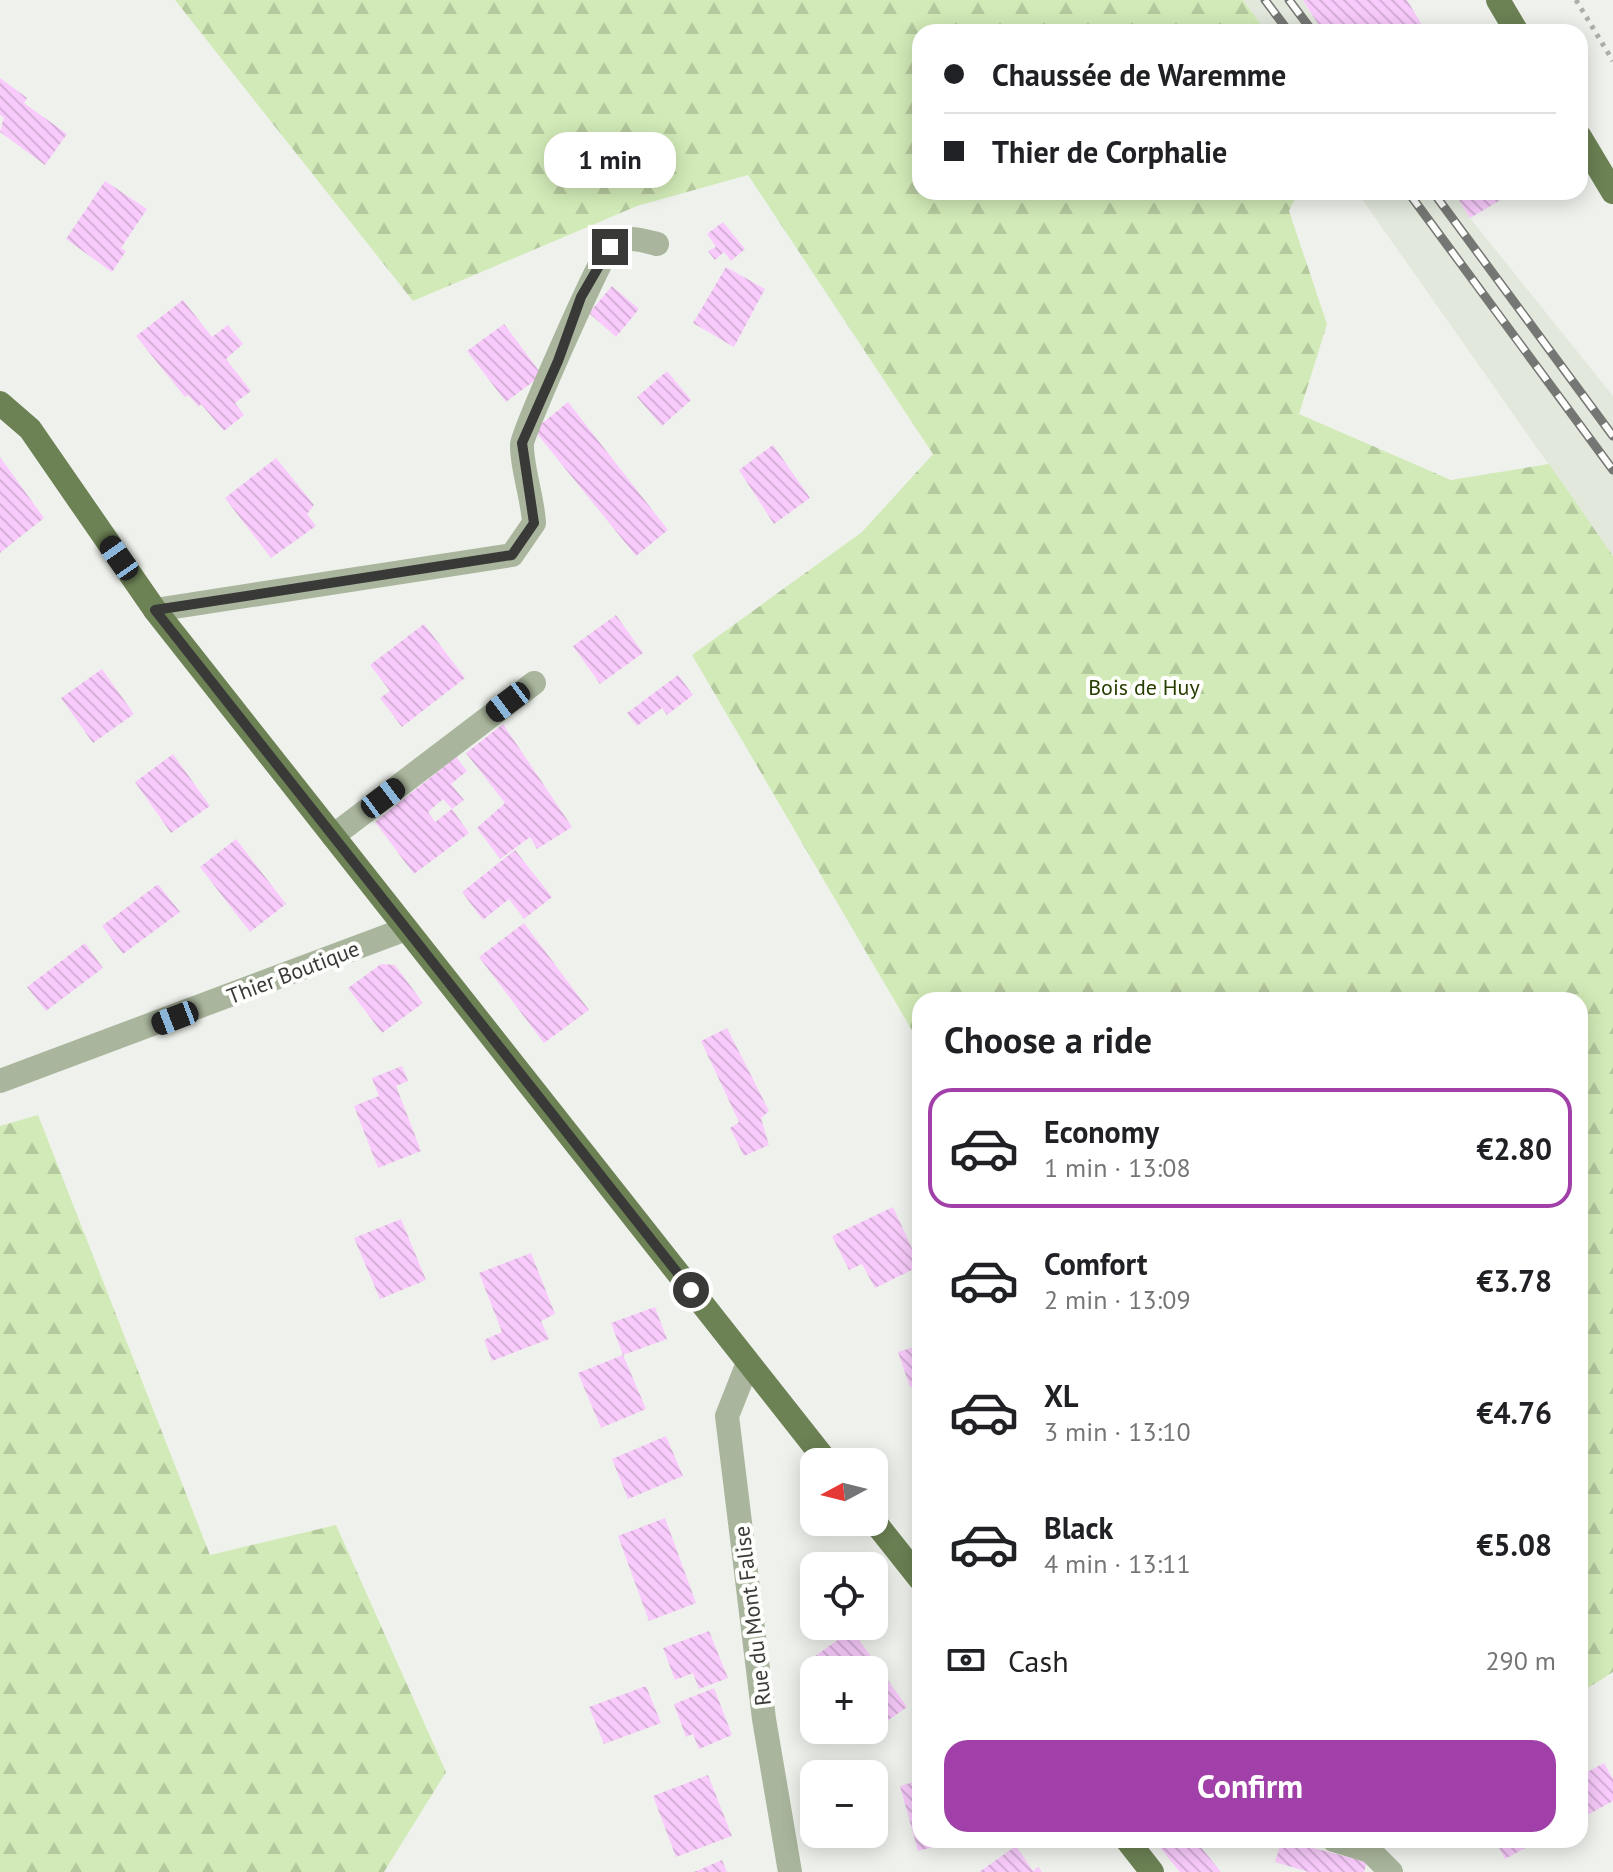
<!DOCTYPE html>
<html lang="en">
<head>
<meta charset="utf-8">
<style>
	:root { --surface:#fff; --page:#f6f6f6; --text:#202124; --muted:#757577; --line:#e0e0e0; --accent:#a040a8 }
	body { margin:0; font-family:"PT Sans",sans-serif; background:var(--page); color:var(--text); height:100vh; display:flex; flex-direction:column; font-size:30px; white-space:nowrap }
	* { box-sizing:border-box; margin:0 }
	p { font-size:26px; color:var(--muted) }
	.icon { flex:none; width:44px; height:44px; fill:none; stroke:currentColor; stroke-width:2; stroke-linecap:round; stroke-linejoin:round }
	.map { position:relative; flex:1; overflow:hidden }
	.details { position:absolute; left:912px; top:992px; width:676px; height:856px; display:flex; flex-direction:column; background:var(--surface); border-radius:24px; box-shadow:0 4px 20px #0003 }
	.details>* { flex:none }
	.banner { position:absolute; left:912px; top:24px; width:676px; height:176px; border-radius:24px; box-shadow:0 4px 20px #0003; display:grid; align-content:center; height:176px; padding:0 32px; background:var(--surface) }
	.needle { width:52px; rotate:263deg }
	.fabs { position:absolute; left:800px; top:1448px; display:grid; gap:16px }
	.fabs a { display:grid; place-items:center; width:88px; height:88px; border-radius:16px; background:var(--surface); box-shadow:0 4px 20px #0003; font-size:40px }
	.end { position:absolute; width:36px; height:36px; margin:-18px; border:10px solid #393a38; background:#fff; box-shadow:0 0 0 4px #fff }
	.from { border-radius:50% }
	.bubble { position:absolute; height:56px; border-radius:24px; background:var(--surface); box-shadow:0 4px 20px #0003; font-size:26px; font-weight:700; line-height:56px; text-align:center }
	.car { position:absolute; width:24px; height:48px; margin:-24px -12px; border-radius:10px; box-shadow:0 0 6px 2px #0007; background:linear-gradient(#222 24%,#8ab4d8 0 40%,#222 0 76%,#8ab4d8 0 86%,#222 0) }
	.banner b { display:flex; align-items:center; gap:28px; height:76px; font-size:30px }
	.banner b+b { border-top:2px solid var(--line) }
	.banner i { width:20px; height:20px; background:var(--text) }
	ul { padding:0; list-style:none }
	li { display:flex; align-items:center; gap:24px; height:120px; margin:0 16px 12px; padding:0 16px; border:4px solid transparent; border-radius:24px }
	li div { flex:1 }
	li b { display:block; font-size:30px }
	li em { font-style:normal; font-weight:700 }
	li.current { border-color:var(--accent) }
	li>.icon { width:72px; height:72px; stroke-width:1.5 }
	h2 { padding:0 32px; font-size:36px; line-height:96px }
	.pay { display:flex; align-items:center; gap:20px; height:88px; padding:0 32px; font-size:30px }
	.pay p { margin-inline-start:auto }
	.primary-button { display:flex; gap:16px; margin-top:auto; padding:16px 32px }
	.primary-button a { flex:1; height:92px; border-radius:24px; background:var(--accent); color:#fff; font-size:32px; font-weight:700; line-height:92px; text-align:center }
	.map>svg:first-child { display:block }
	.built { fill:#e2e8db }
	.forest { fill:url(#forest-firs) }
	.building { fill:url(#building-back-hatch); fill-rule:evenodd }
	.lines { fill:none; stroke-linecap:round; stroke-linejoin:round }
	.path { stroke:#acaeaa; stroke-width:5; stroke-dasharray:4 6; stroke-linecap:butt }
	.minor { stroke:#a9b59c; stroke-width:24 }
	.major { stroke:#6c8154; stroke-width:24 }
	.rail-casing { stroke:#757774; stroke-width:9 }
	.rail { stroke:#fefffc; stroke-width:6; stroke-dasharray:18; stroke-linecap:butt }
	.route { stroke:#393a38; stroke-width:10 }
	.labels { text-anchor:middle; dominant-baseline:central; stroke-width:8; stroke-linejoin:round; paint-order:stroke }
	.park-label { font-size:22px; fill:#263d00; stroke:#fefffc }
	.street-label { font-size:22px; fill:#393a38; stroke:#fefffc }
</style>
</head>
<body>
<div class="map">
<svg width="1613" height="1872" viewBox="0 0 1613 1872">
	<defs>
		<pattern id="forest-firs" width="22" height="20" patternUnits="userSpaceOnUse" patternTransform="scale(2)"><rect width="22" height="20" fill="#d2eab7"/><path d="M5 1l3.5 6h-7zM16 11l3.5 6h-7z" fill="#b5c99e"/></pattern>
		<pattern id="building-back-hatch" width="6" height="6" patternUnits="userSpaceOnUse" patternTransform="scale(2)"><rect width="6" height="6" fill="#f9cbfc"/><path d="M-1 5l2 2M0 0l6 6M5-1l2 2" fill="none" stroke="#d6afd9"/></pattern>
	</defs>
	<rect width="100%" height="100%" fill="#eff2ec"/>
	<!-- built -->
	<g class="built">
		<polygon points="1243,0 1303,0 1323,32 1266,32"/>
		<polygon points="1357,192 1454,192 1470,218 1613,396 1613,556"/>
	</g>
	<!-- forest -->
	<g class="forest">
		<polygon points="175,0 1243,0 1266,32 920,32 920,192 1298,192 1289,211 1327,324 1299,414 1451,480 1549,464 1613,556 1613,1672 1580,1693 1580,1000 920,1000 920,1044 692,655 862,532 933,454 748,175 637,206 413,301"/>
		<polygon points="38,1115 210,1555 336,1525 446,1772 384,1872 0,1872 0,1126"/>
	</g>
	<!-- building -->
	<g class="building">
		<polygon points="1303,0 1407,0 1426,32 1337,32 1335,29 1323,32"/>
		<polygon points="0,78 27,98 24,103 67,134 45,165 0,132 4,117 0,115"/>
		<polygon points="105,181 147,209 121,248 126,251 112,272 66,239"/>
		<polygon points="1454,192 1514,192 1470,218"/>
		<polygon points="723,222 745,249 731,261 724,252 715,260 708,251 716,247 707,234"/>
		<polygon points="726,267 765,289 734,347 693,323"/>
		<polygon points="612,286 639,309 616,337 589,313"/>
		<polygon points="183,300 212,337 228,325 243,344 226,359 251,391 235,403 244,415 224,431 201,404 199,407 188,395 185,397 136,336"/>
		<polygon points="504,324 542,375 506,402 467,351"/>
		<polygon points="667,371 691,400 662,426 637,397"/>
		<polygon points="568,402 668,530 636,556 534,430"/>
		<polygon points="773,445 810,498 774,524 739,470"/>
		<polygon points="0,457 44,518 0,553"/>
		<polygon points="276,458 314,505 307,514 316,526 271,558 225,498"/>
		<polygon points="616,615 643,653 600,684 573,646"/>
		<polygon points="424,624 465,678 402,727 380,698 390,691 370,665"/>
		<polygon points="102,669 134,714 93,743 61,698"/>
		<polygon points="678,675 693,695 667,715 662,708 637,726 627,713"/>
		<polygon points="503,724 572,827 537,849 530,837 500,859 477,828 505,803 466,753"/>
		<polygon points="173,754 210,806 171,833 135,782"/>
		<path d="M456 757 467 771 451 784 464 800 452 809 469 833 414 874 375 822ZM443 799 452 809 435 822 428 812Z"/>
		<polygon points="236,839 286,904 250,932 200,867"/>
		<polygon points="515,850 552,897 524,919 509,899 483,920 462,892"/>
		<polygon points="158,884 180,912 123,954 102,926"/>
		<polygon points="524,923 589,1010 544,1043 479,957"/>
		<polygon points="85,943 103,968 46,1011 27,987"/>
		<polygon points="381,964 395,965 423,1003 382,1033 348,988"/>
		<polygon points="727,1028 769,1111 761,1118 769,1145 744,1156 730,1128 739,1122 701,1041"/>
		<polygon points="402,1066 408,1081 396,1086 421,1151 378,1168 354,1106 379,1096 372,1078"/>
		<polygon points="893,1207 920,1266 875,1288 862,1264 849,1270 832,1236"/>
		<polygon points="401,1219 426,1280 380,1299 354,1238"/>
		<polygon points="531,1253 555,1314 541,1321 549,1339 492,1361 484,1340 502,1332 479,1273"/>
		<polygon points="655,1307 667,1339 623,1355 646,1409 601,1428 578,1373 623,1355 611,1323"/>
		<polygon points="920,1345 920,1384 910,1387 898,1352"/>
		<polygon points="666,1436 683,1476 628,1499 612,1459"/>
		<polygon points="665,1518 696,1603 649,1621 618,1536"/>
		<polygon points="852,1630 907,1707 866,1736 862,1730 874,1730 874,1670 819,1670 811,1659"/>
		<polygon points="709,1631 728,1678 699,1689 693,1673 675,1680 663,1648"/>
		<polygon points="646,1686 661,1723 604,1744 589,1707"/>
		<polygon points="714,1688 732,1735 699,1749 693,1734 686,1737 674,1704"/>
		<polygon points="1604,1763 1613,1779 1613,1801 1580,1819 1580,1776"/>
		<polygon points="708,1775 732,1836 676,1857 653,1796"/>
		<polygon points="920,1780 920,1840 956,1841 918,1851 900,1786"/>
		<polygon points="1154,1840 1195,1840 1221,1872 1180,1872"/>
		<polygon points="1282,1840 1367,1862 1364,1872 1309,1872 1275,1862"/>
		<polygon points="1495,1840 1540,1840 1505,1859"/>
		<polygon points="1016,1846 1033,1871 1038,1867 1042,1872 979,1872"/>
		<polygon points="722,1860 727,1872 694,1872"/>
	</g>
	<g class="lines">
		<!-- path -->
		<polyline class="path" points="1576,0 1613,61"/>
		<!-- minor -->
		<g class="minor">
			<path d="M155 610 512 555 534 523C533 499 521 465 522 444 523 432 601 255 610 247 624 234 641 240 657 244"/>
			<polyline points="333,836 534,683"/>
			<polyline points="0,1081 406,929"/>
			<polyline points="748,1363 727,1416 764,1719 790,1872"/>
			<polyline points="1334,1840 1370,1851 1391,1872"/>
		</g>
		<!-- major -->
		<g class="major">
			<polyline points="1498,0 1517,32"/>
			<polyline points="1580,137 1613,192"/>
			<polyline points="0,403 30,429 155,610 827,1462"/>
			<polyline points="874,1521 920,1579"/>
			<polyline points="1127,1840 1152,1872"/>
		</g>
		<defs>
			<g id="rail">
				<polyline points="1265,0 1289,32"/>
				<polyline points="1289,0 1313,32"/>
				<polyline points="1408,192 1613,470"/>
				<polyline points="1433,192 1613,436"/>
			</g>
		</defs>
		<!-- rail casing -->
		<use href="#rail" class="rail-casing"/>
		<!-- rail -->
		<use href="#rail" class="rail"/>
	</g>
	<g class="lines">
		<!-- route -->
		<polyline class="route" points="610,247 581,297 558,361 522,443 534,523 512,555 155,610 691,1290"/>
	</g>
	<g class="labels">
		<!-- park labels -->
		<g class="park-label">
			<text x="1144" y="687">Bois de Huy</text>
		</g>
		<!-- street labels -->
		<g class="street-label">
			<text transform="translate(293 972) rotate(-21)">Thier Boutique</text>
			<text transform="translate(752 1616) rotate(-97)">Rue du Mont Falise</text>
		</g>
	</g>
</svg>
<div class="fabs">
<a><svg class="needle" viewBox="-14 -14 28 28"><path d="M0-13l5 13h-10z" fill="#e53935"/><path d="M0 13l5-13h-10z" fill="#757577"/></svg></a>
<a><svg class="icon" aria-label="locate" viewBox="0 0 24 24"><circle cx="12" cy="12" r="6"/><path d="M12 2v4M12 18v4M2 12h4M18 12h4"/></svg></a>
<a>+</a>
<a>−</a>
</div>
<i class="end from" style="left:691px;top:1290px"></i>
<i class="end" style="left:610px;top:247px"></i>
<div class="bubble" style="left:544px;top:132px;width:132px">1 min</div>
<i class="car" style="left:119px;top:558px;rotate:325deg"></i>
<i class="car" style="left:508px;top:702px;rotate:233deg"></i>
<i class="car" style="left:383px;top:798px;rotate:53deg"></i>
<i class="car" style="left:175px;top:1018px;rotate:249deg"></i>
<div class="banner">
<b><i class="from"></i>Chaussée de Waremme</b>
<b><i></i>Thier de Corphalie</b>
</div>
<section class="details">
<h2>Choose a ride</h2>
<ul>
<li class="current"><svg class="icon" aria-label="car" viewBox="0 0 24 24"><path d="M5 17H2v-5l4-1 3-4h7l3 4 3 1v5h-3M9 17h6M6 11h13"/><circle cx="7" cy="17" r="2"/><circle cx="17" cy="17" r="2"/></svg><div><b>Economy</b><p>1 min · 13:08</p></div><em>€2.80</em></li>
<li><svg class="icon" aria-label="car" viewBox="0 0 24 24"><path d="M5 17H2v-5l4-1 3-4h7l3 4 3 1v5h-3M9 17h6M6 11h13"/><circle cx="7" cy="17" r="2"/><circle cx="17" cy="17" r="2"/></svg><div><b>Comfort</b><p>2 min · 13:09</p></div><em>€3.78</em></li>
<li><svg class="icon" aria-label="car" viewBox="0 0 24 24"><path d="M5 17H2v-5l4-1 3-4h7l3 4 3 1v5h-3M9 17h6M6 11h13"/><circle cx="7" cy="17" r="2"/><circle cx="17" cy="17" r="2"/></svg><div><b>XL</b><p>3 min · 13:10</p></div><em>€4.76</em></li>
<li><svg class="icon" aria-label="car" viewBox="0 0 24 24"><path d="M5 17H2v-5l4-1 3-4h7l3 4 3 1v5h-3M9 17h6M6 11h13"/><circle cx="7" cy="17" r="2"/><circle cx="17" cy="17" r="2"/></svg><div><b>Black</b><p>4 min · 13:11</p></div><em>€5.08</em></li>
</ul>
<div class="pay"><svg class="icon" aria-label="cash" viewBox="0 0 24 24"><path d="M3 7h18v10H3z"/><circle cx="12" cy="12" r="2"/></svg>Cash<p>290 m</p></div>
<div class="primary-button"><a>Confirm</a></div>
</section>
</div>
</body>
</html>
